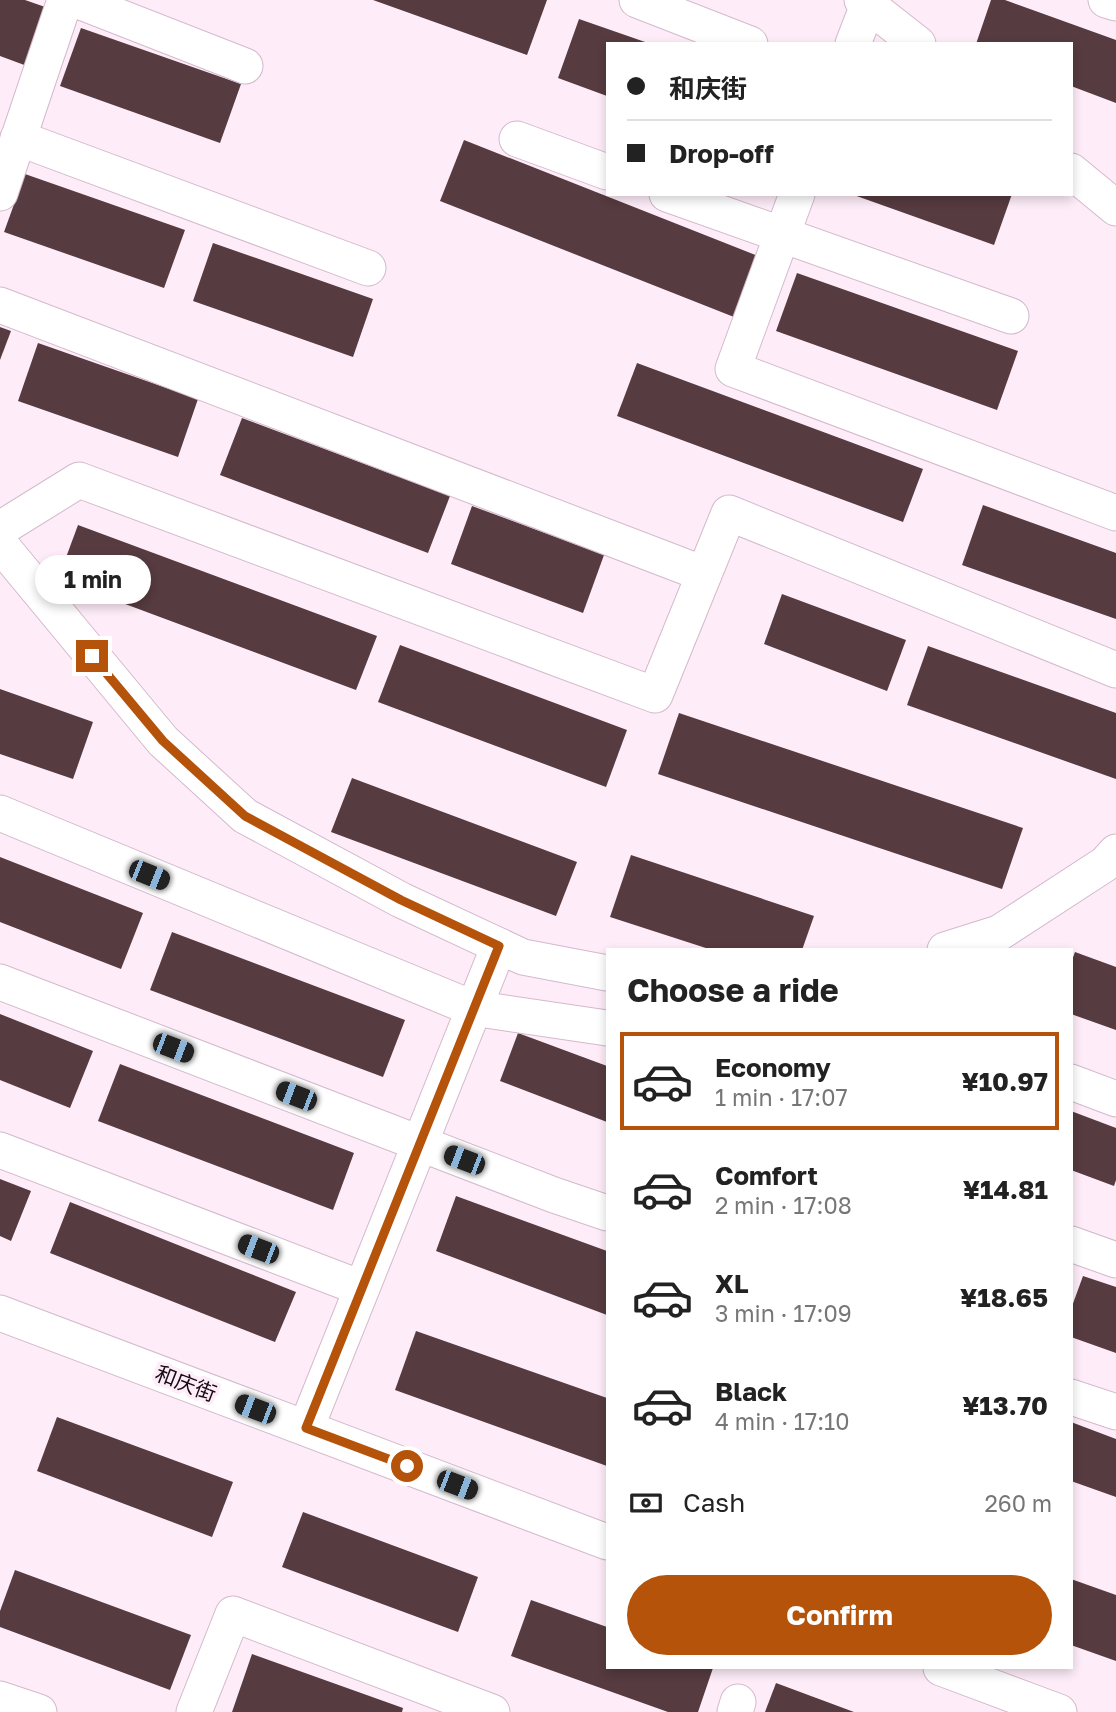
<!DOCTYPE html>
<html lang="en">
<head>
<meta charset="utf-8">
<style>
	:root { --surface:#fff; --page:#f2f2f2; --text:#222; --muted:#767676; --line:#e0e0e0; --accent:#b45309 }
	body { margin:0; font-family:"Golos Text","Noto Sans SC",sans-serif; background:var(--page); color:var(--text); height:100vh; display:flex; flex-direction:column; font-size:26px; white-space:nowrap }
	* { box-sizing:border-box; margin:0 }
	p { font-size:23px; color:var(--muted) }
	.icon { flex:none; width:38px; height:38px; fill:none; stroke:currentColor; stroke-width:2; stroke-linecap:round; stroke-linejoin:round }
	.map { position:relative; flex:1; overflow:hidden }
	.side { position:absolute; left:606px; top:948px; width:467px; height:721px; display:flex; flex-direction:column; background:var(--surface); border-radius:0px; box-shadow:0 4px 10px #0003 }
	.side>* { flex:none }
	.guide { position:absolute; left:606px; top:42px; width:467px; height:154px; border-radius:0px; box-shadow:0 4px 10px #0003; display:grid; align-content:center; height:154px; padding:0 21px; background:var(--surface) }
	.end { position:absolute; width:32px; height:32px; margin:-16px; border:9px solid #b45309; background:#fff; box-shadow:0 0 0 4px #fff }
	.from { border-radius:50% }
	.bubble { position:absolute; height:49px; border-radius:24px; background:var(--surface); box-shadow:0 4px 10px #0003; font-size:23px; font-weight:700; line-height:49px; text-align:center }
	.car { position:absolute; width:21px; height:42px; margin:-21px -10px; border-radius:9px; box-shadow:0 0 5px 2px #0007; background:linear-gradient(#222 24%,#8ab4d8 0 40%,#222 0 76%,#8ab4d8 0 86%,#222 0) }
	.guide b { display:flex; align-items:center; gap:24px; height:66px; font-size:26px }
	.guide b+b { border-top:2px solid var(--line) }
	.guide i { width:18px; height:18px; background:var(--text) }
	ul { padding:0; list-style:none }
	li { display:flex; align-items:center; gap:21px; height:98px; margin:0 14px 10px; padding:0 7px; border:4px solid transparent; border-radius:0px }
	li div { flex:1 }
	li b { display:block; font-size:26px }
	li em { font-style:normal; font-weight:700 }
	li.on { border-color:var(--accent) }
	li>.icon { width:63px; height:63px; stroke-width:1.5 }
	h2 { padding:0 21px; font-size:32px; line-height:84px }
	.pay { display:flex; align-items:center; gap:18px; height:77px; padding:0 21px; font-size:26px }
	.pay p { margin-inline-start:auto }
	.cta { display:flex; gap:14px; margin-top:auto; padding:14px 21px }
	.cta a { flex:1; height:80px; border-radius:42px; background:var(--accent); color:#fff; font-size:28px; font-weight:700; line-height:80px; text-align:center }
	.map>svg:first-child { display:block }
	.building { fill:#563b40 }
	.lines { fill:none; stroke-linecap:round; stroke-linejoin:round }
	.minor-casing { stroke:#d3b9cc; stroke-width:37 }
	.minor { stroke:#fff; stroke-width:35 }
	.route { stroke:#b45309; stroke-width:9 }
	.labels { text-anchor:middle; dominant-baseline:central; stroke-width:7; stroke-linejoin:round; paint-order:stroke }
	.street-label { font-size:21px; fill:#140b12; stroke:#feedf9 }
</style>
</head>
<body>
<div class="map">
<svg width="1116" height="1712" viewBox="0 0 1116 1712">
	<rect width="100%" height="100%" fill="#feedf9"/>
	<!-- building -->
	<g class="building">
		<polygon points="0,0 25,0 48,8 27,66 0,56"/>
		<polygon points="373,0 547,0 527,55"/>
		<polygon points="991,0 1005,0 1116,40 1116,103 1071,86 1071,44 976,44"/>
		<polygon points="579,19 648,43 607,44 607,96 558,78"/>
		<polygon points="81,28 241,84 220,143 60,86"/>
		<polygon points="464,140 758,256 734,317 440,201"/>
		<polygon points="25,174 185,230 164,288 4,232"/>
		<polygon points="851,194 1012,194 994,245"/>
		<polygon points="213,243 373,299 353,357 193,301"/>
		<polygon points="797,273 1018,351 997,410 776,331"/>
		<polygon points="0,327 11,331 0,360"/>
		<polygon points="38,343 198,399 178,457 18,401"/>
		<polygon points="637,363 923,469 903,522 617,416"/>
		<polygon points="242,418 450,496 428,553 220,475"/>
		<polygon points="983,505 1116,553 1116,619 962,565"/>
		<polygon points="472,506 604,555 583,613 451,564"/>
		<polygon points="78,525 377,636 356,690 58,579"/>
		<polygon points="782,594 906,640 887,691 764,644"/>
		<polygon points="400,645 627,730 606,787 378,702"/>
		<polygon points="928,646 1116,713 1116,779 907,705"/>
		<polygon points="0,689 93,722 73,779 0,754"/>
		<polygon points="679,713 1023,828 1002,889 658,774"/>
		<polygon points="352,778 577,862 556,916 331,832"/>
		<polygon points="631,855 814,916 802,950 712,950 610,917"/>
		<polygon points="0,857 143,913 121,969 0,922"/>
		<polygon points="172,932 405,1020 383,1077 150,990"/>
		<polygon points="1075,952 1116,967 1116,1030 1071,1014 1071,963"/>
		<polygon points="0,1014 93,1051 70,1108 0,1080"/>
		<polygon points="518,1033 607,1066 607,1122 500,1081"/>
		<polygon points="120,1064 354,1153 333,1210 98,1121"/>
		<polygon points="1071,1111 1116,1128 1116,1180 1114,1186 1071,1170"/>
		<polygon points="0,1179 31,1191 11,1241 0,1236"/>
		<polygon points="456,1196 607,1251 607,1315 436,1251"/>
		<polygon points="70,1202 296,1292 275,1342 50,1253"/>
		<polygon points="1083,1276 1116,1287 1116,1353 1071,1337 1071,1309"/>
		<polygon points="416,1331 607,1398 607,1466 395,1390"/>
		<polygon points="57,1417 233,1482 212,1537 37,1471"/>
		<polygon points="1071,1422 1116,1439 1116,1497 1071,1481"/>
		<polygon points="303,1512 478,1577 458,1632 282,1567"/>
		<polygon points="15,1570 191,1635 170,1690 0,1627 0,1611"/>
		<polygon points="1071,1579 1116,1595 1116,1661 1071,1645"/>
		<polygon points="531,1600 607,1627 607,1668 713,1668 698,1712 668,1712 511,1656"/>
		<polygon points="252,1654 403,1708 402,1712 232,1712"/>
		<polygon points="776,1683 854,1712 765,1712"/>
	</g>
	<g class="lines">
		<defs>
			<g id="minor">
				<polyline points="76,0 245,66"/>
				<polyline points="637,0 750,44"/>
				<polyline points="862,0 918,44"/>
				<polyline points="1106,0 1116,3"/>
				<polyline points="853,44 868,5"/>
				<polyline points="18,138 368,268"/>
				<polyline points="517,139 607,172"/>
				<polyline points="1071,171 1116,208"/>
				<polyline points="0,193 65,0"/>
				<polyline points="667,194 1011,316"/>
				<polyline points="797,194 733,369 1116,513"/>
				<polyline points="0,305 704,574"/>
				<polyline points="0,529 79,480 655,695 729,513 1116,670"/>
				<polyline points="0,544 163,741 245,816 401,900 523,957 607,973"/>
				<polyline points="0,813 472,1008 607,1028"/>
				<polyline points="945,950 999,933 1105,864 1116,852"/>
				<polyline points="0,982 554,1195 607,1213"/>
				<polyline points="1071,1082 1116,1099"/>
				<polyline points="0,1150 361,1288"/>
				<polyline points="1071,1244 1116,1260"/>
				<polyline points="0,1313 607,1542"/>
				<polyline points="1071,1397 1116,1412"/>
				<polyline points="306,1428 499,946"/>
				<polyline points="941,1668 1059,1712"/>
				<polyline points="0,1699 39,1712"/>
				<polyline points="194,1712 233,1614 492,1712"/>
				<polyline points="735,1712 738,1702"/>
			</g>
		</defs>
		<!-- minor casing -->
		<use href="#minor" class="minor-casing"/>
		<!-- minor -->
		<use href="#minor" class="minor"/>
	</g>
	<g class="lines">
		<!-- route -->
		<polyline class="route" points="92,656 163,741 245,816 401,900 499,946 306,1428 407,1466"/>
	</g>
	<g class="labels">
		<!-- street labels -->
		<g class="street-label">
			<text transform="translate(186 1383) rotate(21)">和庆街</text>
		</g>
	</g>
</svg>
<i class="end from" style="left:407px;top:1466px"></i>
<i class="end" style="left:92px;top:656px"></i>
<div class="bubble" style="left:35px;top:555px;width:116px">1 min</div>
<i class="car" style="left:149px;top:875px;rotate:112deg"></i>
<i class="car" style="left:173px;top:1048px;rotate:111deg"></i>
<i class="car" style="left:296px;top:1096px;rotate:291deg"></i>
<i class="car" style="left:464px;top:1160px;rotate:291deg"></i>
<i class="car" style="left:258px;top:1249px;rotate:291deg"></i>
<i class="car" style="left:255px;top:1409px;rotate:291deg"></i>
<i class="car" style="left:457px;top:1485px;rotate:111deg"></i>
<div class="guide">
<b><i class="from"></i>和庆街</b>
<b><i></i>Drop-off</b>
</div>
<section class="side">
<h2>Choose a ride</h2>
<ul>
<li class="on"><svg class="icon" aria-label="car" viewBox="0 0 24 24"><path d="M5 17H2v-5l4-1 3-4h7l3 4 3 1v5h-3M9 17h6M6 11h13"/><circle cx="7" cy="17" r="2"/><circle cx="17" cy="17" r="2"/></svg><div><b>Economy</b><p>1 min · 17:07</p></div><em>¥10.97</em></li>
<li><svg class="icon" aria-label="car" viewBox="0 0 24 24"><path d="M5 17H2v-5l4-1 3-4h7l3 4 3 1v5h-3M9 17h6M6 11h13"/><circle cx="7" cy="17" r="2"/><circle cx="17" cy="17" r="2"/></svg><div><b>Comfort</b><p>2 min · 17:08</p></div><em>¥14.81</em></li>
<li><svg class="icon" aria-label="car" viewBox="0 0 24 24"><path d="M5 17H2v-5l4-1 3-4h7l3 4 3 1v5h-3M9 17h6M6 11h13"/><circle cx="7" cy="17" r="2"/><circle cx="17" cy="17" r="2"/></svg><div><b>XL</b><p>3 min · 17:09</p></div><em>¥18.65</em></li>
<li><svg class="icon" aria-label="car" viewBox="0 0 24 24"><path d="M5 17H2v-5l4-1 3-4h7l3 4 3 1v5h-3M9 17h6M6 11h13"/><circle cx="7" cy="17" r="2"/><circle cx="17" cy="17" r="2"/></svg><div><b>Black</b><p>4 min · 17:10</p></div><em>¥13.70</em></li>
</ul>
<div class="pay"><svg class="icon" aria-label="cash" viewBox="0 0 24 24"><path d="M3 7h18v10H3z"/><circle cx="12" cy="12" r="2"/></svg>Cash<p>260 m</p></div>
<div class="cta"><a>Confirm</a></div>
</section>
</div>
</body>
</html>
